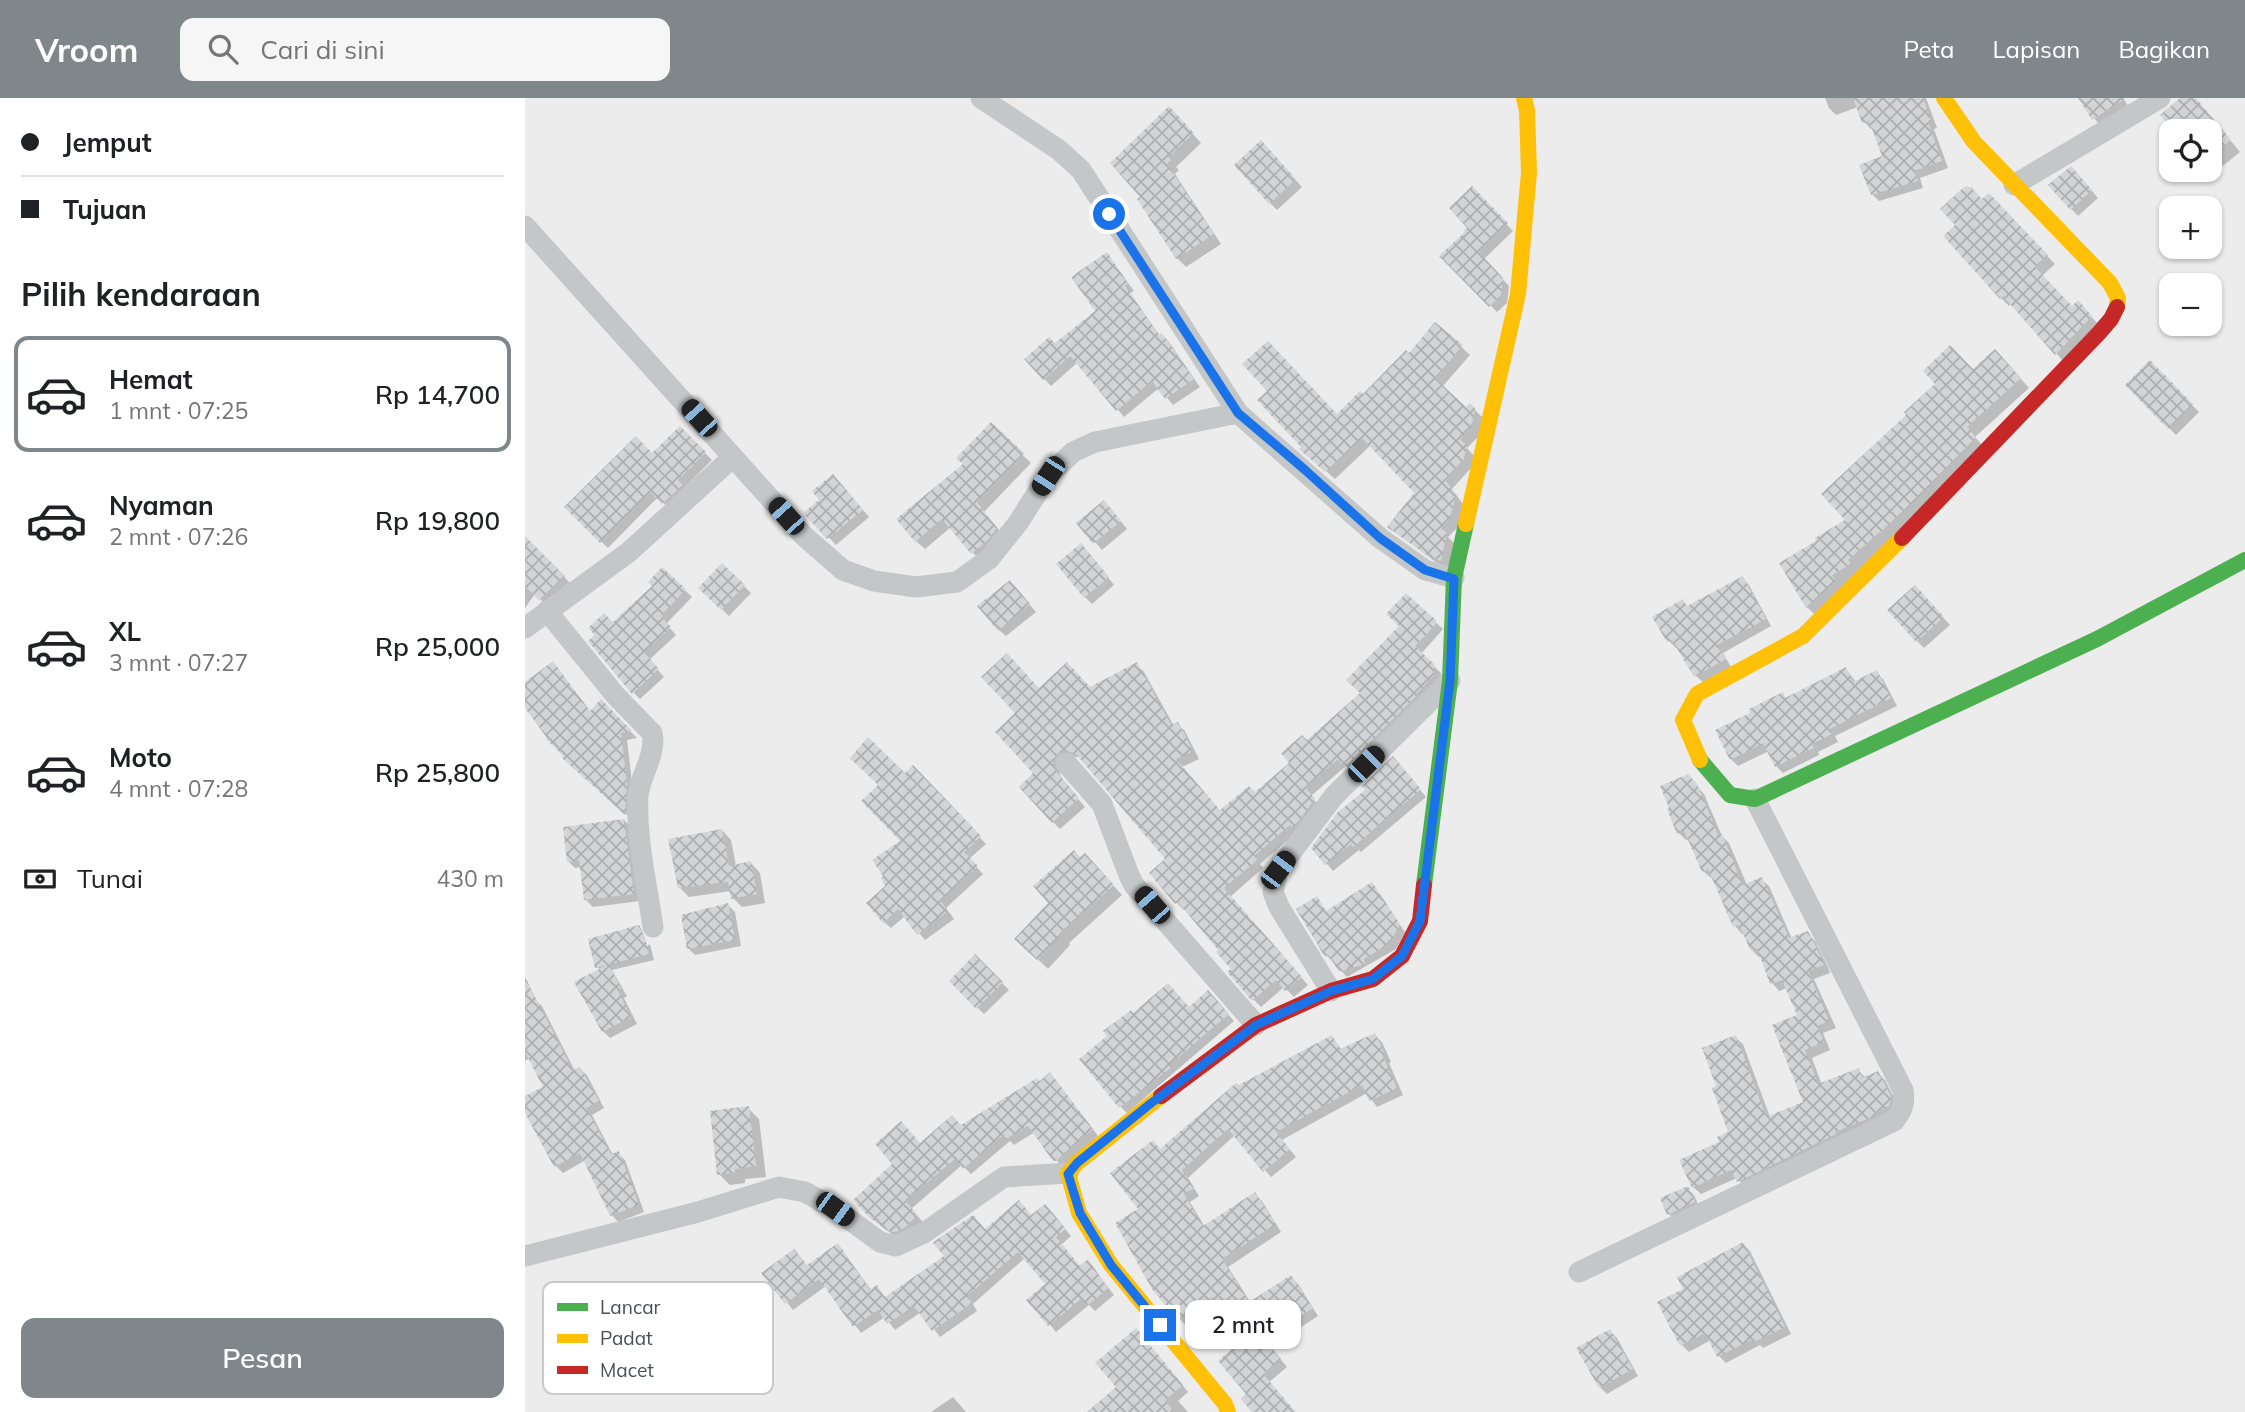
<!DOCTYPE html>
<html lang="id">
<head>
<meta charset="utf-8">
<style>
	:root { --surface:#fff; --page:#f6f6f6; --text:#202124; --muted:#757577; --line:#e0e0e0; --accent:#80878a }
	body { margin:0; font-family:Mulish,sans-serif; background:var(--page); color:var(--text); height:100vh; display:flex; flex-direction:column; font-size:26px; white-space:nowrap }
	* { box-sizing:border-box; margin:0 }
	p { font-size:23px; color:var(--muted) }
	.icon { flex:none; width:38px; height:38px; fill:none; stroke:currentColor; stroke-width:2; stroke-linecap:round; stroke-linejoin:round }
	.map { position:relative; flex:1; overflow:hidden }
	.details { display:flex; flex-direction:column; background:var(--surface); width:525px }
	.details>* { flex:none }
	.hud { display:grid; align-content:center; height:154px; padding:0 21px; background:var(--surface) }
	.controls { position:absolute; left:1634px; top:21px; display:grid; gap:14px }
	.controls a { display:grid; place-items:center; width:63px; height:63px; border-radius:14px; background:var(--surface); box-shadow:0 2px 5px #0004; font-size:35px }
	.end { position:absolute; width:32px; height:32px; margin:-16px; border:9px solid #1a73e8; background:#fff; box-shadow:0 0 0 4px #fff }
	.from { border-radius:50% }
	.bubble { position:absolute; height:49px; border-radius:14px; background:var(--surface); box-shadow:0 2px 5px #0004; font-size:23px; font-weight:600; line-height:49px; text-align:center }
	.car { position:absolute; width:21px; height:42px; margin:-21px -10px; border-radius:9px; box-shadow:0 0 5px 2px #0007; background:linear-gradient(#222 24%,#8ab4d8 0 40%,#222 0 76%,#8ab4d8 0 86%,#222 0) }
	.hud b { display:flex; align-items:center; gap:24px; height:66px; font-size:26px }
	.hud b+b { border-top:2px solid var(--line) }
	.hud i { width:18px; height:18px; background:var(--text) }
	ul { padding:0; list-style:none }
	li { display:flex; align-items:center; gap:21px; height:116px; margin:0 14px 10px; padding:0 7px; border:4px solid transparent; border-radius:14px }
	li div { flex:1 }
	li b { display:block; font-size:26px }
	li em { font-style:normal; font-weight:600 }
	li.on { border-color:var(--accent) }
	li>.icon { width:63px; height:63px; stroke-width:1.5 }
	h2 { padding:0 21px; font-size:32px; line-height:84px }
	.pay { display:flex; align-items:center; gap:18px; height:77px; padding:0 21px; font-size:26px }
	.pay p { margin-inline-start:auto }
	.action { display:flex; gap:14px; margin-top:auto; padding:14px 21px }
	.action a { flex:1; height:80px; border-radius:14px; background:var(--accent); color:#fff; font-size:28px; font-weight:600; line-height:80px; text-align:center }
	header { display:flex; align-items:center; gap:42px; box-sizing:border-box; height:98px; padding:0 35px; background:var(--accent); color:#fff }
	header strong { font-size:33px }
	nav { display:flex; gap:38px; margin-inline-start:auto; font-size:24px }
	.search { width:490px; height:63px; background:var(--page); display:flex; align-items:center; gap:18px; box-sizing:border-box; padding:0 24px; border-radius:14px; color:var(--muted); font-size:26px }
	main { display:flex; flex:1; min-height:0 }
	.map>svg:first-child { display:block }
	.shadow { fill:#0003 }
	.building { fill:url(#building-cross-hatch) }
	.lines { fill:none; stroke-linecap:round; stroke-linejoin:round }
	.street { stroke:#c4c7c7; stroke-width:21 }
	.fast { stroke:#4caf50; stroke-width:16 }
	.slow { stroke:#ffc107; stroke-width:16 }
	.jam { stroke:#c62828; stroke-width:16 }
	.route { stroke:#1a73e8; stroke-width:9 }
	.key { fill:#fff; stroke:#c8cacc; stroke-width:2 }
	.key-label { font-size:19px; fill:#465056 }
</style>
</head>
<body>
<header>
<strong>Vroom</strong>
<div class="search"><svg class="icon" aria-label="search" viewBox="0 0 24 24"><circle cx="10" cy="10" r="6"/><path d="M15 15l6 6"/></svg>Cari di sini</div>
<nav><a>Peta</a><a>Lapisan</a><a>Bagikan</a></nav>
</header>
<main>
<section class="details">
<div class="hud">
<b><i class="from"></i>Jemput</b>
<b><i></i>Tujuan</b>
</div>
<h2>Pilih kendaraan</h2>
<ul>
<li class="on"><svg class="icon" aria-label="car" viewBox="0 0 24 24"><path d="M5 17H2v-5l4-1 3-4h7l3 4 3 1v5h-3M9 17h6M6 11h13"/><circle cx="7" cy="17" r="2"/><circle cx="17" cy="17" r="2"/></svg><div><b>Hemat</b><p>1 mnt · 07:25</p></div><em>Rp 14,700</em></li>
<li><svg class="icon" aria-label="car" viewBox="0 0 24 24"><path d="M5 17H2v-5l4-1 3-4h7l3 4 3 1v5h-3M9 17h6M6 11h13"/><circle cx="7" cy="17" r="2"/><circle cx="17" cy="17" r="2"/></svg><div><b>Nyaman</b><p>2 mnt · 07:26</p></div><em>Rp 19,800</em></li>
<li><svg class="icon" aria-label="car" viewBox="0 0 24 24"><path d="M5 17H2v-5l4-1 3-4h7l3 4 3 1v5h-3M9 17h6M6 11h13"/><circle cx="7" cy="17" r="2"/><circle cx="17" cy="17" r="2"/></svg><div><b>XL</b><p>3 mnt · 07:27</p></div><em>Rp 25,000</em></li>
<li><svg class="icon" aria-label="car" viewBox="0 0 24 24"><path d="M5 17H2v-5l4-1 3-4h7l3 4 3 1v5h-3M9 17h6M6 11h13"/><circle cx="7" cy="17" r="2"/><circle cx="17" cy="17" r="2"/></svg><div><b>Moto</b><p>4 mnt · 07:28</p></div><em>Rp 25,800</em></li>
</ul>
<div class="pay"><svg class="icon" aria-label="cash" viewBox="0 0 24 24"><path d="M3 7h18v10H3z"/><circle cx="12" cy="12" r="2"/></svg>Tunai<p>430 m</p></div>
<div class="action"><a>Pesan</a></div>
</section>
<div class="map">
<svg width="1720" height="1314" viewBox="0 0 1720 1314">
	<defs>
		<pattern id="building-cross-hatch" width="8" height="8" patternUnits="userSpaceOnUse" patternTransform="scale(1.75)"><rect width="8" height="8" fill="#d3d4d5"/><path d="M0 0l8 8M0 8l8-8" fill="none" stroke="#adaeb0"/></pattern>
	</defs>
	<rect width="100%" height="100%" fill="#edecec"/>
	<!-- shadow -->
	<g class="shadow">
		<polygon points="1300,0 1401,0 1412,30 1409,31 1423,70 1395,80 1398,90 1354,103 1347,96 1360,59 1349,30 1346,31 1339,24 1333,9 1311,17 1304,10"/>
		<polygon points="1555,0 1598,0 1604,9 1575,28"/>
		<polygon points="1658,0 1670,0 1715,54 1688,76 1683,72 1685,72 1685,33 1650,33 1637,17"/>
		<polygon points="653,20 676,45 651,69 654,72 650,76 696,146 661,169 652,160 614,101"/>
		<polygon points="743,51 777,89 752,112 745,105"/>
		<polygon points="1553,77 1573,100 1553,118 1525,88"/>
		<polygon points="1442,88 1457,104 1500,135 1530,166 1517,178 1547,210 1561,213 1574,227 1539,264 1487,205 1484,208 1476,200 1420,108"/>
		<polygon points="947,91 988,133 959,161 984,188 982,205 972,214 917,158 944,130"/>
		<polygon points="582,156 609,193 605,195 635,238 637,237 644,244 675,289 648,307 634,290 599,319 553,264 526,288 501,262 530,247 572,213"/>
		<polygon points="911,226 945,257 917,289 941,312 945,307 958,320 954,338 942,350 949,358 946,370 927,391 938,406 933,429 923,439 929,445 924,470 916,468 864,429 892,395 846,347 810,381 785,359 812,318 839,299 884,257"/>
		<polygon points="1479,262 1504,290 1450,339 1459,349 1291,518 1282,509 1293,443 1322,422"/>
		<polygon points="1625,265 1674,314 1651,337 1602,287"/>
		<polygon points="466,326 506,365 459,414 480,439 456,464 426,429 400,451 391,443"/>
		<polygon points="155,330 187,362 159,390 145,412 133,399 83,450 41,409 127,357"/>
		<polygon points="315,385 344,419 311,447 281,415"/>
		<polygon points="586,411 602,431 577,452 554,425"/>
		<polygon points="3,443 46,486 22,508 10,496 0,510 0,446"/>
		<polygon points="563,454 589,487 567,506 560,499"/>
		<polygon points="197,467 226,495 204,518 175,490"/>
		<polygon points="137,471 167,499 141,526 151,537 124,562 139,579 115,601 108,594 89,527 130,488"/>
		<polygon points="1217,481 1224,487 1246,528 1198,555 1206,569 1178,584 1171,578 1153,549 1151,550 1144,543 1163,509"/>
		<polygon points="1390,489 1425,527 1399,550 1392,543"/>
		<polygon points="491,491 511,514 481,538 474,532"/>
		<polygon points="881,497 918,531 896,556 916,575 915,585 828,675 821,668 786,698 796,710 774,733 735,766 738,770 705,799 783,887 769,899 759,889 736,909 729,902 696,852 661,811 659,812 652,805 627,775 643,762 554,659 546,659 536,668 535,676 538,683 560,709 535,731 528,724 511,675 514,592 565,591 612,566 619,574 649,628 652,626 660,633 674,661 657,669 696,714 730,696 766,665 782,644 837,595 876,528"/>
		<polygon points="1321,571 1331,584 1351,574 1358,581 1372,608 1310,638 1313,644 1293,654 1294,657 1258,675 1251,668 1244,653 1213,668 1206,661 1228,616 1257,596 1262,601"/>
		<polygon points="0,586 66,614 76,603 112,640 102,642 108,693 106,721 23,641 0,607"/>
		<polygon points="875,667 901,699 836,754 834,752 808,773 788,750"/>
		<polygon points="388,669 461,746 444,761 458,776 421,810 429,821 400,842 380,818 366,830 359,824 363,788 377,743 380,677"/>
		<polygon points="1170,686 1179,696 1197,738 1204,745 1222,787 1236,781 1244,788 1267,841 1282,835 1290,843 1303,869 1305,875 1289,881 1311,930 1298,935 1305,952 1287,960 1297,987 1333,972 1341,980 1353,975 1360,982 1372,1005 1372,1011 1221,1090 1212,1080 1176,1096 1168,1089 1196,1045 1205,1035 1193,989 1210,939 1218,946 1245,1019 1280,1005 1274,918 1262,890 1254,893 1247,885 1237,858 1234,859 1227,852 1220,835 1217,836 1210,828 1189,779 1186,780 1178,773 1165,741 1161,742 1154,735"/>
		<polygon points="99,722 106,729 115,803 68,809 61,802 56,769 50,770 43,763 40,731"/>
		<polygon points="197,732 206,742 211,768 226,765 235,775 240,805 217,809 208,800 206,793 164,799 155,790"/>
		<polygon points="556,761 570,767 597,797 544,845 545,847 523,871 492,841 526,805"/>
		<polygon points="847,787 880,834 871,851 822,879 802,858 773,811 791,800 802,814"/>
		<polygon points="203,807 210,814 216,848 170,857 163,850"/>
		<polygon points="114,829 118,833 115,833 122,848 125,846 129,862 87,872 102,898 99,900 112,926 85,940 78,933 76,872 72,869"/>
		<polygon points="450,858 484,892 459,916 426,883"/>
		<polygon points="690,901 709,923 602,1015 595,1008 584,938 608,917 665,911"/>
		<polygon points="10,902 17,908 50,973 55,971 62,977 79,1010 67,1017 88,1057 93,1055 100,1062 119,1114 93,1124 87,1117 61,1062 38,1075 31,1068 0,1011 0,1000 20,990 5,960 0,963 0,907"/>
		<polygon points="850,937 857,944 866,964 864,965 878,997 852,1009 842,995 757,1042 771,1059 746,1079 710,1037 663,1080 674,1098 665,1104 680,1129 730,1096 737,1103 756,1134 703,1169 726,1205 766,1179 773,1186 793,1218 745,1249 762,1269 744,1284 770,1314 729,1314 724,1296 719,1243 696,1206 661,1228 628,1190 616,1112 636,1052 714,989 806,939 817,952"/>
		<polygon points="531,983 573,1038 537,1069 510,1034 489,1047 485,1043 446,1076 437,1067 386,1111 398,1124 369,1138 345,1118 395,1047 436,1029 515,985"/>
		<polygon points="223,1010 234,1021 241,1079 220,1081 220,1085 205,1087 194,1076"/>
		<polygon points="1162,1090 1169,1097 1175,1111 1151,1123 1144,1116"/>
		<polygon points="527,1115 546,1138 536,1147 555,1170 563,1163 589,1197 570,1213 564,1207 531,1234 504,1202 522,1186 500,1160 448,1206 452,1213 415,1239 396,1214 370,1232 360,1219 336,1235 301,1188 268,1212 239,1175 282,1168 319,1155 347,1193 358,1197 361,1201 460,1133"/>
		<polygon points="1218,1146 1225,1153 1266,1236 1238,1250 1235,1247 1201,1265 1194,1258 1186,1242 1164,1254 1157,1247 1160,1192"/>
		<polygon points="1085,1233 1092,1240 1113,1278 1082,1296 1075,1289"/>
		<polygon points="618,1239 663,1294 653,1303 663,1314 565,1314 593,1290"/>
		<polygon points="428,1299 441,1314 406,1314"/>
	</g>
	<!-- building -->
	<g class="building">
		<polygon points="1328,0 1398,0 1406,23 1403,24 1417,63 1389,73 1393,83 1346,97 1334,67 1357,58 1344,23 1337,25"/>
		<polygon points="1553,0 1601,0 1567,22"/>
		<polygon points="1655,0 1671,0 1706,42 1685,59 1685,33 1648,33 1635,17"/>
		<polygon points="644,8 669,35 643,59 646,62 642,66 689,136 651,161 612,101 615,99 585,65"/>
		<polygon points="736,42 771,81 744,106 709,67"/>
		<polygon points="1546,68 1567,92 1545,112 1523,87"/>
		<polygon points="947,88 983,125 953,153 978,180 976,197 964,209 914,158 940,134 938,133 942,130 924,110"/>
		<polygon points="1439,89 1446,89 1457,101 1464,95 1523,157 1510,169 1547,208 1553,202 1567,218 1530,257 1478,198 1475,201 1418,138 1430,127 1415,111"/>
		<polygon points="582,154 603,185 600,188 634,237 637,235 669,281 640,301 627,283 591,313 545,258 518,282 499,261 524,239 530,245 570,213 546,179"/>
		<polygon points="910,224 938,247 910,280 941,309 945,305 950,310 946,330 935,341 942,348 939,361 920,382 931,396 925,421 916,430 922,435 916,463 906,460 862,429 889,395 837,340 800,374 774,351 776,349 732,302 742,293 717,266 743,243 812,316 835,293 838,296 881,252 884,255"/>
		<polygon points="1425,247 1448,271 1470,251 1496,280 1442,329 1451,339 1389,404 1323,462 1326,466 1307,477 1311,483 1281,510 1254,465 1291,443 1290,440 1320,422 1296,396 1381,317 1379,314 1410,286 1398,273"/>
		<polygon points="1625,262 1668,306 1643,331 1600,287"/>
		<polygon points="466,324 499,355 452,404 472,430 460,445 446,456 417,421 390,444 371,421 438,366 431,360"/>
		<polygon points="155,328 181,354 153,382 158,387 137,406 125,394 75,445 39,409 111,338 127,355"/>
		<polygon points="308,376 338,412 302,441 278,415 294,402 287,393"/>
		<polygon points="579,402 596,423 568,446 551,425"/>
		<polygon points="0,438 40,478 14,502 0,488"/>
		<polygon points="556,445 584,479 559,500 531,466"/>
		<polygon points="197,465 220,487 196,512 173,490"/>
		<polygon points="137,469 161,491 136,518 146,529 119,554 134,571 107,596 63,543 70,537 63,530 79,515 88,524 127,488 123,484"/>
		<polygon points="1218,478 1241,521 1192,547 1201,561 1169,579 1147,542 1142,544 1127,519 1158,501 1162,508"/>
		<polygon points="485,482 505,506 473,533 452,508"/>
		<polygon points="1390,487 1419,519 1391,544 1362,512"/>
		<polygon points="881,495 911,522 911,526 890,548 909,566 909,577 891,596 892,597 820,669 813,661 780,689 790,701 768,730 765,727 729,758 732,762 699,790 777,879 760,893 751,882 727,903 702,874 706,871 691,854 693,852 653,804 650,806 624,775 640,761 551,656 539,652 533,655 529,660 528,667 531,673 554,700 527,725 494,689 508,675 470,634 490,615 456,579 482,555 514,590 542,564 565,589 612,564 646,627 653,624 668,653 651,661 695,712 724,688 730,694 764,665 756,655 777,637 782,642 835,595 821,582 874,528 861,516"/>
		<polygon points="28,563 65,613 76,601 107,633 96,635 102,685 100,717 37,660 38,658 21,641 22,640 0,610 0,584"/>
		<polygon points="1321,569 1328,584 1352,572 1366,600 1305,631 1307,636 1287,646 1289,650 1250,669 1238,645 1205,662 1190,632 1225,615 1224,611 1258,594 1260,600"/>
		<polygon points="343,639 380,675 388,667 456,738 439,754 453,768 415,803 423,813 392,837 373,811 358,825 341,805 360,788 356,780 358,778 347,762 375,743 336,703 353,687 325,660"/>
		<polygon points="868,658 895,690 895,692 828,749 826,746 800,767 786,750 812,715 840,692 837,688"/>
		<polygon points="1163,676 1172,686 1193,737 1197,736 1218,787 1237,779 1264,840 1283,833 1296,859 1299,867 1283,873 1304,923 1292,928 1299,944 1280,952 1293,986 1334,970 1337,980 1353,973 1365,996 1366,1001 1364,1008 1350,1014 1352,1017 1310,1034 1311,1036 1212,1084 1206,1072 1167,1090 1154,1062 1194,1044 1192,1039 1203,1034 1187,990 1191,988 1177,950 1211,937 1241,1019 1278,1004 1247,927 1272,917 1257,882 1245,886 1232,850 1226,853 1214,827 1208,829 1183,771 1177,774 1159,733 1152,736 1142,711 1144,710 1135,688"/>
		<polygon points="99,721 109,796 59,802 54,762 42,764 38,729"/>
		<polygon points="197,731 204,768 226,763 232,796 206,801 203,784 153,790 143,741"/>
		<polygon points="549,752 555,759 560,755 589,787 535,835 537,836 512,862 489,841 523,805 508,788"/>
		<polygon points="847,784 875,826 865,845 839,861 840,866 814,874 803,856 800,859 771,811 792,798 801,813"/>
		<polygon points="203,805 210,842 162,851 156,817"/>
		<polygon points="114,827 120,839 124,856 70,870 63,841"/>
		<polygon points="450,856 478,884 451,911 424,883"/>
		<polygon points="84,866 96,891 93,893 106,919 77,934 49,884"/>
		<polygon points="0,879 48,973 55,969 74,1003 61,1010 86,1056 94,1053 114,1107 85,1118 55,1055 29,1069 0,1015 0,998 18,989 0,954"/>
		<polygon points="643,885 664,909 683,892 704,916 645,966 648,968 594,1010 554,961 582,938 578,933 606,912 608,915"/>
		<polygon points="850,935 860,957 858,958 872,990 844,1003 837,987 751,1034 765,1051 738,1074 703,1031 657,1072 669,1090 659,1096 678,1128 730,1094 751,1126 697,1161 724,1204 766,1177 788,1210 739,1241 756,1261 738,1276 771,1314 727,1314 716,1301 721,1296 693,1263 717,1242 689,1199 653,1222 627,1191 590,1125 613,1111 585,1075 628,1042 635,1051 711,985 714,987 807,937 815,951"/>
		<polygon points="525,974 568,1031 531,1063 528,1063 503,1028 481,1041 478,1037 438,1071 430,1061 380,1103 393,1117 379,1130 370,1134 361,1132 344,1119 328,1102 367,1066 350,1046 376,1023 395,1045 427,1017 436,1027 512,980 515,983"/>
		<polygon points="224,1008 231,1068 210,1071 210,1074 192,1077 185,1013"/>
		<polygon points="1163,1088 1170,1104 1142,1117 1135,1100"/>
		<polygon points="494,1102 506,1117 520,1106 541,1131 531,1139 555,1168 563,1161 583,1190 562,1208 556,1201 523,1228 501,1202 520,1186 493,1154 442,1198 447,1205 407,1233 389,1208 362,1226 353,1212 328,1229 294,1181 260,1206 236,1175 269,1151 282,1167 313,1145 345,1192 352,1187 360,1199 419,1158 408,1145 410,1143 448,1117 460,1131"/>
		<polygon points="1218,1144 1260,1229 1229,1244 1228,1241 1192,1259 1180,1235 1155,1248 1132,1204 1158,1191 1152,1179"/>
		<polygon points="611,1230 658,1287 640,1302 649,1314 562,1314 591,1289 570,1265"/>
		<polygon points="1085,1231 1108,1271 1074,1290 1051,1250"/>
	</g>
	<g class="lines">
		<!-- street -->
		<g class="street">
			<polyline points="456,0 534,52 556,72 713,315 855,440 900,472 929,480"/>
			<polyline points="1489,87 1635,0"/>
			<polyline points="0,128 279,438 318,472 349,483 391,489 432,484 464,461 493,425 523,378 548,354 570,344 713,315"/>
			<path d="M22 513 91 598 127 635C132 656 115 677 113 698 111 742 122 787 128 829"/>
			<polyline points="0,530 104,454 208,359"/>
			<polyline points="541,665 577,706 604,777 609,787 731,927"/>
			<polyline points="806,893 754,809 748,794 753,772 809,698 925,583"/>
			<polyline points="0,1158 173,1114 254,1089 280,1094 310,1111 355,1144 371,1148 399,1135 479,1079 543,1075"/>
			<path d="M1054 1174 1369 1023C1378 1012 1380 1006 1378 992L1230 701"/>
		</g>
		<!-- fast -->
		<g class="fast">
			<polyline points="1175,662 1205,697 1230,701 1572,541 1720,462"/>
			<polyline points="899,787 925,583 929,480 941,426"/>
		</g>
		<!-- slow -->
		<g class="slow">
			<polyline points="1419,0 1449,44 1585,185 1593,200 1592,209"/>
			<polyline points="941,426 993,196 1004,75 1002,12 999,0"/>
			<polyline points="1175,662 1158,622 1172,596 1278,538 1377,440"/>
			<polyline points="636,998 552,1065 543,1075 554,1115 586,1167 700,1306 703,1314"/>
		</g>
		<!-- jam -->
		<g class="jam">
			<polyline points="1377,440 1574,235 1586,221 1592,209"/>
			<polyline points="636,998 731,927 806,893 848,881 877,858 895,823 899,787"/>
		</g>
	</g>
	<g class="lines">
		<!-- route -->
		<polyline class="route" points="584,116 713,315 779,371 855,440 900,472 929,481 925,583 895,823 877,858 848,881 806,893 731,927 625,1006 552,1065 543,1076 555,1115 586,1167 635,1227"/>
	</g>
	<!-- legend -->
	<rect x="18" y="1184" width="230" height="112" rx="10" class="key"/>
	<rect x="32" y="1205" width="31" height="8" fill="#4caf50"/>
	<rect x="32" y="1236" width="31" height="9" fill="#ffc107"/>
	<rect x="32" y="1268" width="31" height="8" fill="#c62828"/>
	<g class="key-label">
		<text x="75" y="1216">Lancar</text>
		<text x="75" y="1247">Padat</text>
		<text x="75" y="1279">Macet</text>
	</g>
</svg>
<div class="controls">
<a><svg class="icon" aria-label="locate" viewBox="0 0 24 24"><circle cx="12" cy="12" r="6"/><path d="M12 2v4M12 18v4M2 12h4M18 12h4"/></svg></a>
<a>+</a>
<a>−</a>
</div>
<i class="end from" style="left:584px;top:116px"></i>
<i class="end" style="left:635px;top:1227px"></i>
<div class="bubble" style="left:660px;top:1202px;width:116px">2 mnt</div>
<i class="car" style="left:174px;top:320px;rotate:318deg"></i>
<i class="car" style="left:523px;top:378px;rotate:213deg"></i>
<i class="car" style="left:261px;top:418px;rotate:318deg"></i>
<i class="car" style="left:841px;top:666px;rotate:45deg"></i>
<i class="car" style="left:753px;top:772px;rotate:37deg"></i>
<i class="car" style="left:627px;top:807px;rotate:319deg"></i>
<i class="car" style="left:310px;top:1111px;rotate:126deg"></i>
</div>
</main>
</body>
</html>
